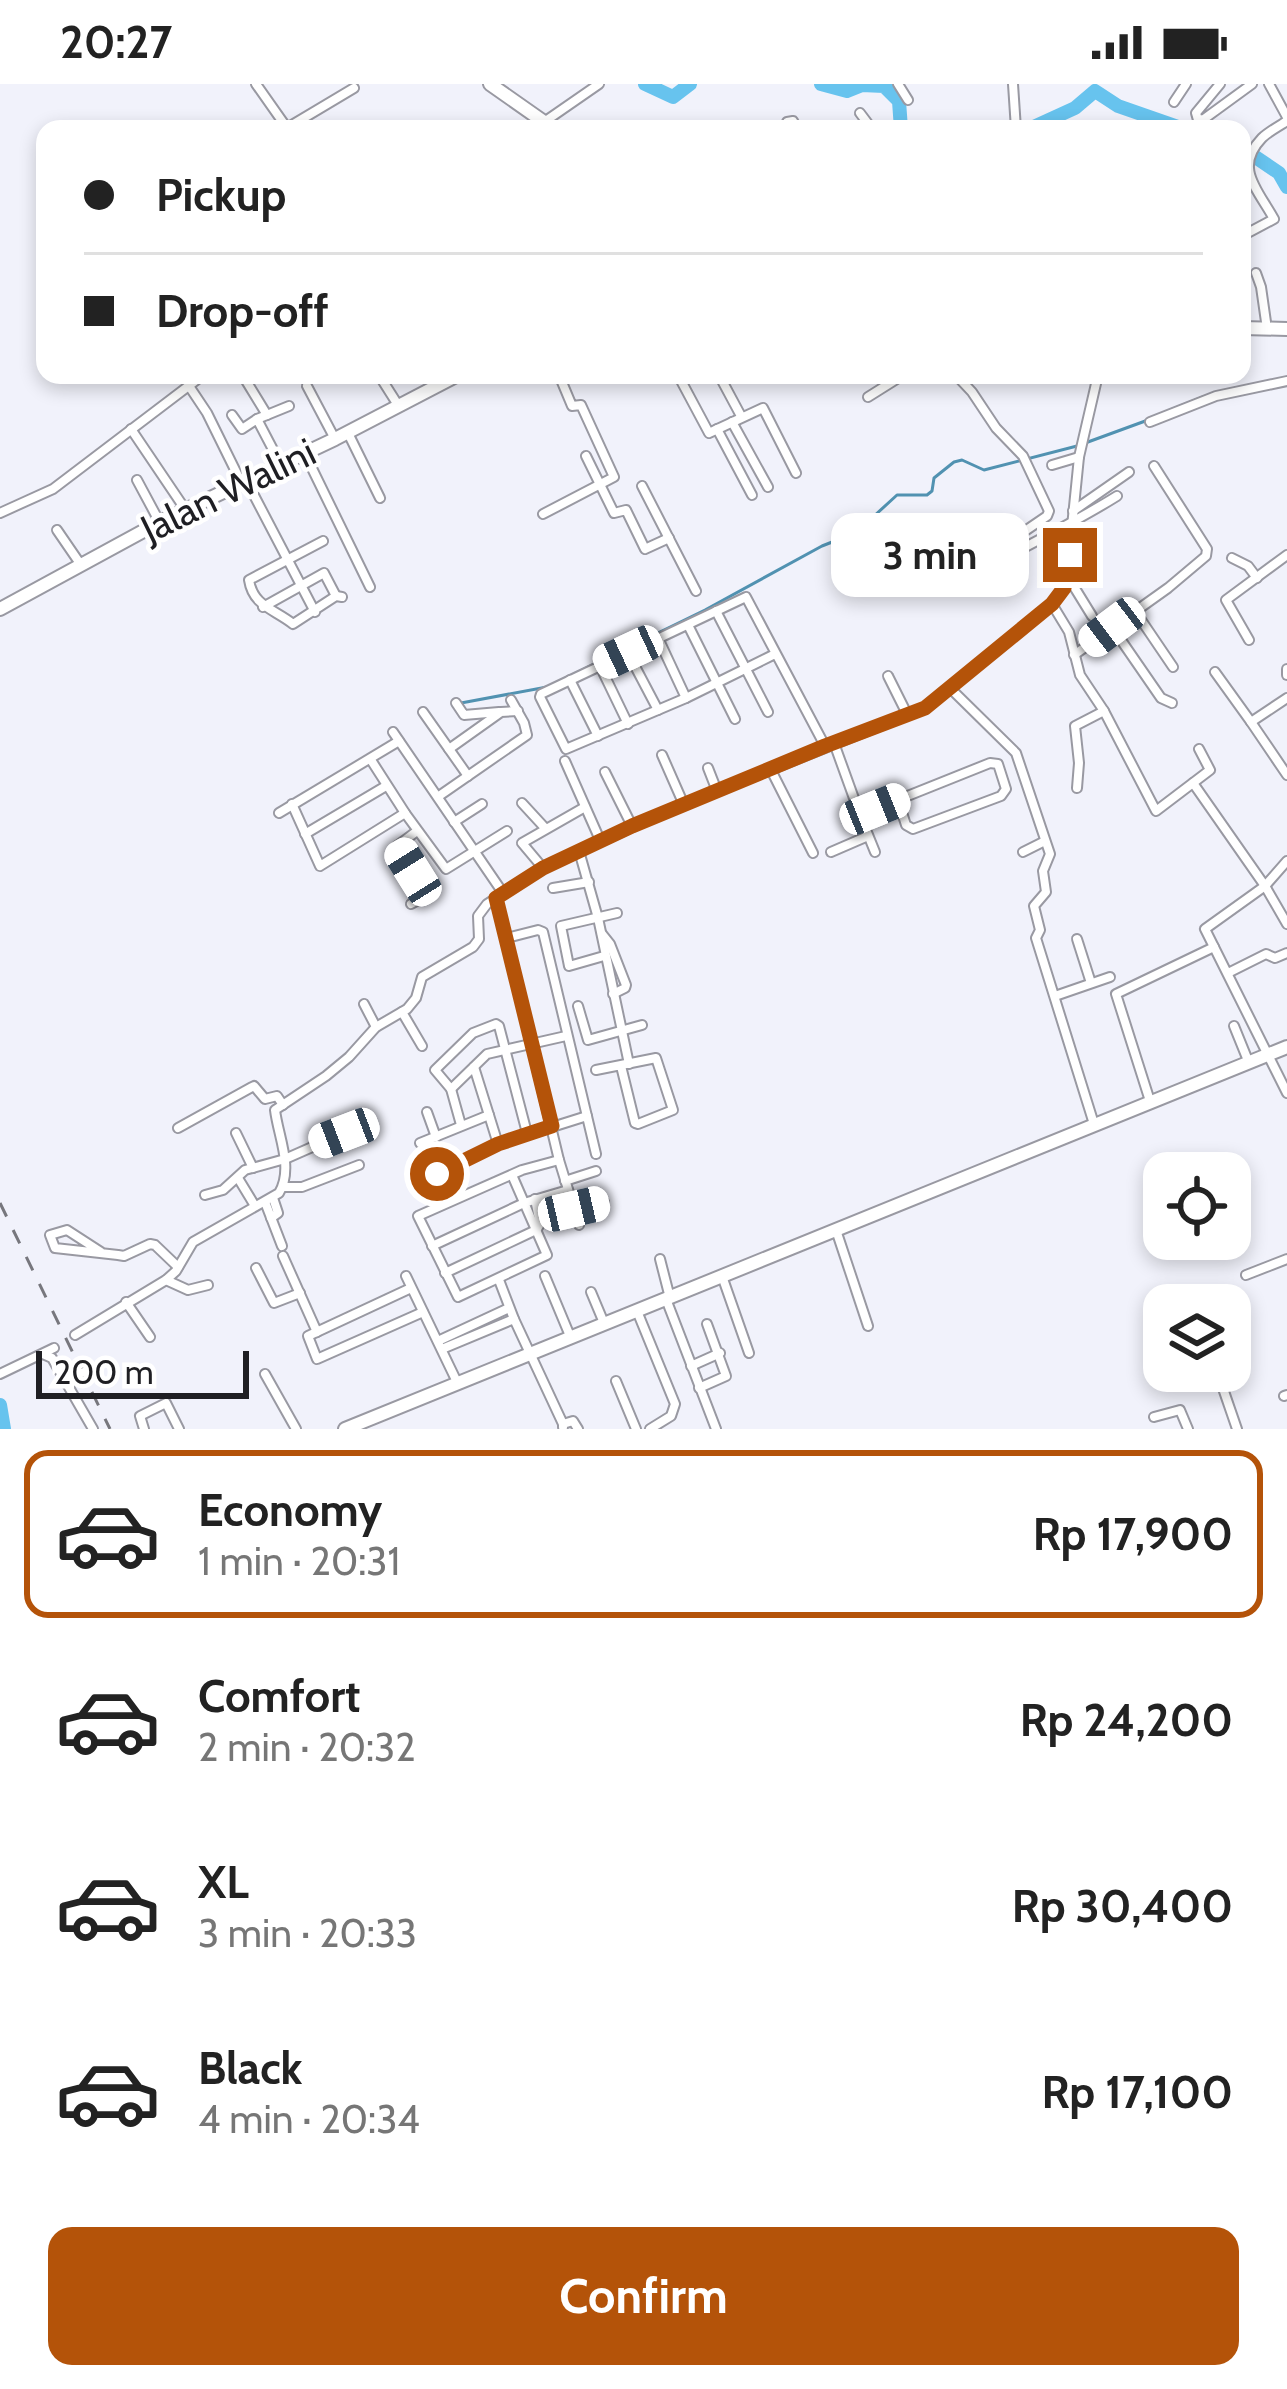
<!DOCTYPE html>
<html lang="en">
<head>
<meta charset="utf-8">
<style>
	:root { --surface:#fff; --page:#f2f2f2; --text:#222; --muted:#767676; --line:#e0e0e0; --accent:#b45309 }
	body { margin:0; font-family:Cabin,sans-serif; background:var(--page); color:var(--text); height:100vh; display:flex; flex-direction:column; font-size:45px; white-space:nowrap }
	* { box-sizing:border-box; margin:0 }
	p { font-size:39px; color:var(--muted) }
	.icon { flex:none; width:66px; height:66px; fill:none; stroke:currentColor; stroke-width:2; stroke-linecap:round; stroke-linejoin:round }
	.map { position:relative; height:1345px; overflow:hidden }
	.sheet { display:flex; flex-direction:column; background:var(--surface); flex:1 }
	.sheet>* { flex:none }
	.guide { position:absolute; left:36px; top:36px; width:1215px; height:264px; border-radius:24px; box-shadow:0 6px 18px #0003; display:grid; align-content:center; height:264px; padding:0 48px; background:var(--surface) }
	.controls { position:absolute; left:1143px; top:1068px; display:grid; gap:24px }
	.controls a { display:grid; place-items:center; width:108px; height:108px; border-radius:24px; background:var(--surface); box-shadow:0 6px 18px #0003; font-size:60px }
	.scale { position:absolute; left:36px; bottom:30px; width:213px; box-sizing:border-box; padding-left:12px; border:6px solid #1f1f23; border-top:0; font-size:33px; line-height:42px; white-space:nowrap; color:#1f1f23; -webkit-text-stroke:9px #fff; paint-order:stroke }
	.end { position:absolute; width:54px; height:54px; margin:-27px; border:15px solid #b45309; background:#fff; box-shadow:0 0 0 6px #fff }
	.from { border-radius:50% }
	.bubble { position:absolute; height:84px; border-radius:24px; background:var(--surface); box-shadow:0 6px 18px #0003; font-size:39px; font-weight:800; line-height:84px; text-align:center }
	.car { position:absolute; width:36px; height:72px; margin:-36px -18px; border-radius:15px; box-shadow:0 0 9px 3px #0007; background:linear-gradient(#fff 24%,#345 0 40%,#fff 0 76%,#345 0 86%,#fff 0) }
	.guide b { display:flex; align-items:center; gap:42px; height:114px; font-size:45px }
	.guide b+b { border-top:3px solid var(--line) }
	.guide i { width:30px; height:30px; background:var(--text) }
	ul { padding:21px 0 0; list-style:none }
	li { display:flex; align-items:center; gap:36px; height:168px; margin:0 24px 18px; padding:0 24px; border:6px solid transparent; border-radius:24px }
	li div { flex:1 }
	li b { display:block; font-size:45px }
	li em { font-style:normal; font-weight:800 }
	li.current { border-color:var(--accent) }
	li>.icon { width:108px; height:108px; stroke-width:1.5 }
	.cta { display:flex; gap:24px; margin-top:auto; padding:24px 48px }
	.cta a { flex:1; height:138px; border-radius:24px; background:var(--accent); color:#fff; font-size:48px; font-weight:800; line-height:138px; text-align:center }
	.status { display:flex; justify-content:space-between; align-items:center; height:84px; padding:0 60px; background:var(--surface); direction:ltr }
	.status svg { height:33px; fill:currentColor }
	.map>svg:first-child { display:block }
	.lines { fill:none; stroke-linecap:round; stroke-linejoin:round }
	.stream { stroke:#5192b1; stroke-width:3 }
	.river { stroke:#67c3ee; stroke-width:14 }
	.street-casing { stroke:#9999a2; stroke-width:12 }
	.secondary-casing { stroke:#9999a2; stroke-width:16 }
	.street { stroke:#fff; stroke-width:8 }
	.secondary { stroke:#fff; stroke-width:12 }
	.rail { stroke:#77777d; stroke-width:3; stroke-dasharray:15 15; stroke-linecap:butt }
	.street-bridge-casing { stroke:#9999a2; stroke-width:12; stroke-linecap:butt }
	.street-bridge { stroke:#fff; stroke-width:8 }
	.route { stroke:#b45309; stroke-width:15 }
	.labels { text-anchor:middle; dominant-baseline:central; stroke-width:9; stroke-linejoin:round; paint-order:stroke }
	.street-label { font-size:39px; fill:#1f1f23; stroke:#fff }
</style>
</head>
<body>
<div class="status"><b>20:27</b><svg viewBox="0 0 49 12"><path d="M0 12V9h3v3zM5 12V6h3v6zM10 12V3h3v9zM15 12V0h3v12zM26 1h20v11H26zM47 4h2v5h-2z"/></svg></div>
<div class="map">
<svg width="1287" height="1345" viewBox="0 0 1287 1345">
	<rect width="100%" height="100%" fill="#f1f2fb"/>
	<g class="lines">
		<!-- stream -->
		<g class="stream">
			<polyline points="1168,327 1203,313"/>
			<polyline points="461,619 547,603 705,526 822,462 850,451 860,436 873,433 897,411 927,411 932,407 934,394 954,378 962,376 984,386 1077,362 1148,336"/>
		</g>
		<!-- river -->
		<g class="river">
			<polyline points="645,0 673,13 690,0"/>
			<polyline points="821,0 847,7 862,1 884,2 899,17 901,45"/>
			<polyline points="1029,45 1075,24 1095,7 1118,22 1184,45"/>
			<polyline points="1242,64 1279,89 1287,103"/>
			<polyline points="0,1321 4,1345"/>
		</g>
		<defs>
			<g id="street">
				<polyline points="256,0 287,44 354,4"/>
				<polyline points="898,0 908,16"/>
				<polyline points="1013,0 1016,45"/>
				<polyline points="1220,0 1196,29 1198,36 1204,35 1252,0"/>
				<polyline points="1269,0 1287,33"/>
				<polyline points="1174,18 1186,0"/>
				<polyline points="860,29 872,45"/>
				<polyline points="534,45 599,0"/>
				<polyline points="785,45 787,38 793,37 797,45"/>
				<path d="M1242 152 1274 135C1259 107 1233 84 1262 54 1268 48 1279 42 1287 37"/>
				<polyline points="1256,189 1261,203 1267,245"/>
				<polyline points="247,291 245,295 267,331"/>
				<polyline points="379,291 398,321"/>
				<polyline points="678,291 709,349 763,324 796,389"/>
				<polyline points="719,291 741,332"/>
				<polyline points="783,291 784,293"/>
				<polyline points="956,291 972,308 996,344 1023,372 1049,427 1047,432 1025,447"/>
				<polyline points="189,302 207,329 241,398"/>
				<polyline points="307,302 335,355"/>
				<polyline points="868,313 903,291"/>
				<polyline points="232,331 242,345 257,335 280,379"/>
				<polyline points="257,335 289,322"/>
				<polyline points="732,338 768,403"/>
				<polyline points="1150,338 1216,312 1287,297"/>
				<polyline points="131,345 185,425"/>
				<polyline points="717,345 752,411"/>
				<polyline points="348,349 380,414"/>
				<polyline points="305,370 370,503"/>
				<polyline points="586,372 614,429 626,426 645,465 669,454"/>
				<polyline points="1052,381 1079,373"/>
				<polyline points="137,396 159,437"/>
				<polyline points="246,396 315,528"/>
				<polyline points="642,402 696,507"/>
				<polyline points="1073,427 1129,388"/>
				<polyline points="0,429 53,405 203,291"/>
				<polyline points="543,430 614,393 581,321 572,322 559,291"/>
				<polyline points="57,446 81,481"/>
				<path d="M323 457 249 496C253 522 274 525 293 540L336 512 342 513"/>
				<polyline points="1232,474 1248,482 1257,494"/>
				<polyline points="1068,493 1092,532"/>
				<path d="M958 499C1011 469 1066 444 1117 412"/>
				<polyline points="1052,520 1069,548 1080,591 1104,627"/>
				<polyline points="263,523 324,489 336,512"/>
				<polyline points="716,527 768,628"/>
				<polyline points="1135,527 1173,583"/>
				<polyline points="688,541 735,635"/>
				<polyline points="1112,543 1161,614 1172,619"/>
				<polyline points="658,554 686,614"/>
				<polyline points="1249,556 1226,516 1287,471"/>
				<polyline points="628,569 658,626"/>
				<polyline points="775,570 686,614 566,665 540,613 541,610 746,513 825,662"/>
				<polyline points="1074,571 1168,504 1206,472 1207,465 1154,382"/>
				<polyline points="600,582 628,640"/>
				<polyline points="1287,585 1287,591"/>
				<polyline points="1215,588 1251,638 1287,614"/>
				<polyline points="888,592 907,630"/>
				<polyline points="570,596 598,652"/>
				<polyline points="950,604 1016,669 1050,770 1043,787 1046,808 1034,822 1040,846 1036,854 1094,1040"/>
				<polyline points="456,619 464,631 499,628"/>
				<polyline points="423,628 468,692"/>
				<polyline points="1251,638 1287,691"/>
				<polyline points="393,648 503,809"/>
				<polyline points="834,659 860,731 990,679 998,680 1006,705 1001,712 913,745 906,741 898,716"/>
				<polyline points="449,665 501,628 518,627"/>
				<polyline points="662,671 684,721"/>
				<polyline points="371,676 405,729 446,785 507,747"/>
				<polyline points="565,677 600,756"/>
				<polyline points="708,684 717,707"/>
				<polyline points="770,684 813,769"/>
				<polyline points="605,688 632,742"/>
				<polyline points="1193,699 1265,802 1287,840"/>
				<polyline points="1077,704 1079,679 1075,642 1104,627 1156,727 1210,686 1199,665"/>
				<polyline points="439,712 527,651 524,639 511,616"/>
				<polyline points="522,719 545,744"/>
				<polyline points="292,720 320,782 405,729"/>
				<polyline points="279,729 399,657"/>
				<polyline points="860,731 875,768"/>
				<polyline points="454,738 482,720"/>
				<polyline points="305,750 386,702"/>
				<polyline points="579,767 598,834 629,980"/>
				<polyline points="831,768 868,752"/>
				<polyline points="1023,768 1045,757"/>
				<polyline points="1287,777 1265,802 1205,845 1287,1009"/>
				<polyline points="543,784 522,759 585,723"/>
				<polyline points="553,804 589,798"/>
				<polyline points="496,814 559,1076 579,1141"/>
				<polyline points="411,820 427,811 397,762 417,747"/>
				<polyline points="602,850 610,860 626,901 625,904 613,910"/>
				<polyline points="507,854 538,846 543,848 596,1070"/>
				<polyline points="1077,855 1091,899"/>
				<polyline points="604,872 569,882 561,842 617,829"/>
				<polyline points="1228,889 1266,870 1275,874 1287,869"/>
				<polyline points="1055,912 1110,893"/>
				<polyline points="364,920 376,943"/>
				<polyline points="578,922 588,956 642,941"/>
				<polyline points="402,928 422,962"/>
				<polyline points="1234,942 1249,979"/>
				<polyline points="474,983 498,1060"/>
				<polyline points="596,986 656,974 673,1026 638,1040 635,1039 621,982"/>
				<polyline points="451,1005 487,970 566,952"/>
				<polyline points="1150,1017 1116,910 1214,863"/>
				<polyline points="427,1028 436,1053"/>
				<polyline points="461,1041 451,1005 435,986 473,949 496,940 499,942 527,1049"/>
				<polyline points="178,1044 252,1003 254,1002 265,1015 277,1012 283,1021"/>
				<polyline points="236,1049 253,1084"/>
				<polyline points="420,1059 489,1031"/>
				<polyline points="437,1091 498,1060 587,1032"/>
				<polyline points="512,1091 547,1171 458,1213 418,1132 522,1086 559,1076"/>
				<polyline points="238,1094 255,1122"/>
				<polyline points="565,1097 596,1087"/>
				<polyline points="284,1103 302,1103 359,1081"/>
				<polyline points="205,1111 223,1106 245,1086 285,1075 344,1049"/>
				<polyline points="535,1115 540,1140 537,1145"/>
				<polyline points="265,1118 282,1162"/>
				<polyline points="574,1125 604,1118"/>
				<polyline points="271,1134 278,1129 273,1114"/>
				<polyline points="836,1146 868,1242"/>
				<polyline points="432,1162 524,1119 568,1106"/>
				<polyline points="101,1168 67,1146 50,1151 55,1164 118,1171 124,1172 150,1160 155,1161 178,1183"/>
				<polyline points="283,1172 317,1248"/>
				<polyline points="660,1175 670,1214"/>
				<polyline points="256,1184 274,1219 300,1209"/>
				<polyline points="445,1189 536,1146"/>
				<polyline points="1246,1191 1287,1175"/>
				<polyline points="406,1192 457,1298"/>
				<polyline points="545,1192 570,1252"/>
				<polyline points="722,1192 749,1269"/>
				<polyline points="166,1196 188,1206 208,1201"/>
				<polyline points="499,1196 514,1235 563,1340"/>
				<polyline points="411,1204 308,1252 317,1275 423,1228"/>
				<polyline points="591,1208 604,1239"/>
				<polyline points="666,1215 716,1345"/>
				<polyline points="126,1218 150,1253"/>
				<polyline points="637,1227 675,1320 671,1332 650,1345"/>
				<path d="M75 1251 166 1196 176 1187 193 1158 279 1109C294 1084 278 1052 275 1026L326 992 349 973 376 943 407 925 416 914 422 893 473 863 479 855 478 832 487 820 543 784 665 728 925 624 1052 520 1061 510 1067 492 1079 373 1098 291"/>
				<polyline points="438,1257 509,1224"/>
				<polyline points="442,1265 514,1235"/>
				<polyline points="43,1270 52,1274 93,1345"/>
				<polyline points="691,1282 720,1269"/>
				<polyline points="1217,1287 1237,1345"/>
				<polyline points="0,1290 54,1264"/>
				<polyline points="265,1290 296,1345"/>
				<polyline points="616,1297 636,1345"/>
				<polyline points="699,1304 726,1292 707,1240"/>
				<polyline points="1284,1312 1287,1311"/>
				<polyline points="1154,1333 1180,1326 1188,1345"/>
				<polyline points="563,1343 563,1340 573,1337 578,1345"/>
				<polyline points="144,1345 140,1332 166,1319 179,1345"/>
			</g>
			<g id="secondary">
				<polyline points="490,0 554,45"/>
				<polyline points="1242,244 1287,245"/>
				<polyline points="0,525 160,438 335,355 458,291"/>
				<polyline points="345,1345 1287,963"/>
			</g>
		</defs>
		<!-- street casing -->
		<use href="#street" class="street-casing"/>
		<!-- secondary casing -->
		<use href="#secondary" class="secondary-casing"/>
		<!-- street -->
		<use href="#street" class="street"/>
		<!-- secondary -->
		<use href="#secondary" class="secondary"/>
		<!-- rail -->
		<polyline class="rail" points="0,1119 110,1345"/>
		<defs>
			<polyline id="street-bridge" points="73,1293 88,1286"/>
		</defs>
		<!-- street-bridge casing -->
		<use href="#street-bridge" class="street-bridge-casing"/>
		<!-- street-bridge -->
		<use href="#street-bridge" class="street-bridge"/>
	</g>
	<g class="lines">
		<!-- route -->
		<polyline class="route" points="437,1090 498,1060 552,1042 496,814 543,784 632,742 825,662 925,624 1052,520 1064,504 1070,471"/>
	</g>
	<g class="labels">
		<!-- street labels -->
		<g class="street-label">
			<text transform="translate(228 406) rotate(-26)">Jalan Walini</text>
		</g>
	</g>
</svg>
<div class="controls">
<a><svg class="icon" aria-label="locate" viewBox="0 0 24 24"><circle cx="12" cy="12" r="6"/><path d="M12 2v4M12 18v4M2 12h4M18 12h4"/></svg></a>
<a><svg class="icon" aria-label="layers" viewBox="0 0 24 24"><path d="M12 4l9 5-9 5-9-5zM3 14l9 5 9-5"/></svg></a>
</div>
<div class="scale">200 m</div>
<i class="end from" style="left:437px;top:1090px"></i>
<i class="end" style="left:1070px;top:471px"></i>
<div class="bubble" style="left:831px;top:429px;width:198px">3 min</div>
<i class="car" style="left:1112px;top:543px;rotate:233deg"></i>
<i class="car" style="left:628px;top:568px;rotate:245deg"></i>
<i class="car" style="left:875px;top:725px;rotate:68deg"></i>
<i class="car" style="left:413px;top:788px;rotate:328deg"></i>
<i class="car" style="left:344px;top:1049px;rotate:249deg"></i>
<i class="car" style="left:574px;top:1125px;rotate:77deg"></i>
<div class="guide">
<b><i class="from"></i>Pickup</b>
<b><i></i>Drop-off</b>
</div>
</div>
<section class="sheet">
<ul>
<li class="current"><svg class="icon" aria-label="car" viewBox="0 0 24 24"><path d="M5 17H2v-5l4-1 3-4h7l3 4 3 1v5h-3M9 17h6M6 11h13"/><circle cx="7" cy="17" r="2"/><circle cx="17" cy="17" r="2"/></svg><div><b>Economy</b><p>1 min · 20:31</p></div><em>Rp 17,900</em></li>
<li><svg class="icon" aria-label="car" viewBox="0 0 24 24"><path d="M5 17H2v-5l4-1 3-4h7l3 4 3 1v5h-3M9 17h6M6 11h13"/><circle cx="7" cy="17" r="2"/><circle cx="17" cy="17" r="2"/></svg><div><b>Comfort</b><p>2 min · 20:32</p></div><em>Rp 24,200</em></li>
<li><svg class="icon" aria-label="car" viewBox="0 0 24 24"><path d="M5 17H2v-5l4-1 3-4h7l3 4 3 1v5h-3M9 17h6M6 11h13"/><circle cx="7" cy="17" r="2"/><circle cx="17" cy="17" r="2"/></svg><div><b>XL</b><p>3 min · 20:33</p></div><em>Rp 30,400</em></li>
<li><svg class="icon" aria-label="car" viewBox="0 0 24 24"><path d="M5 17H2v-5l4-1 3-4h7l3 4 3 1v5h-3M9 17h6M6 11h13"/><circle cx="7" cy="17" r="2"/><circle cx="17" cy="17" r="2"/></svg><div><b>Black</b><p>4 min · 20:34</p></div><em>Rp 17,100</em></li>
</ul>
<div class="cta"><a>Confirm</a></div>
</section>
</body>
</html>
